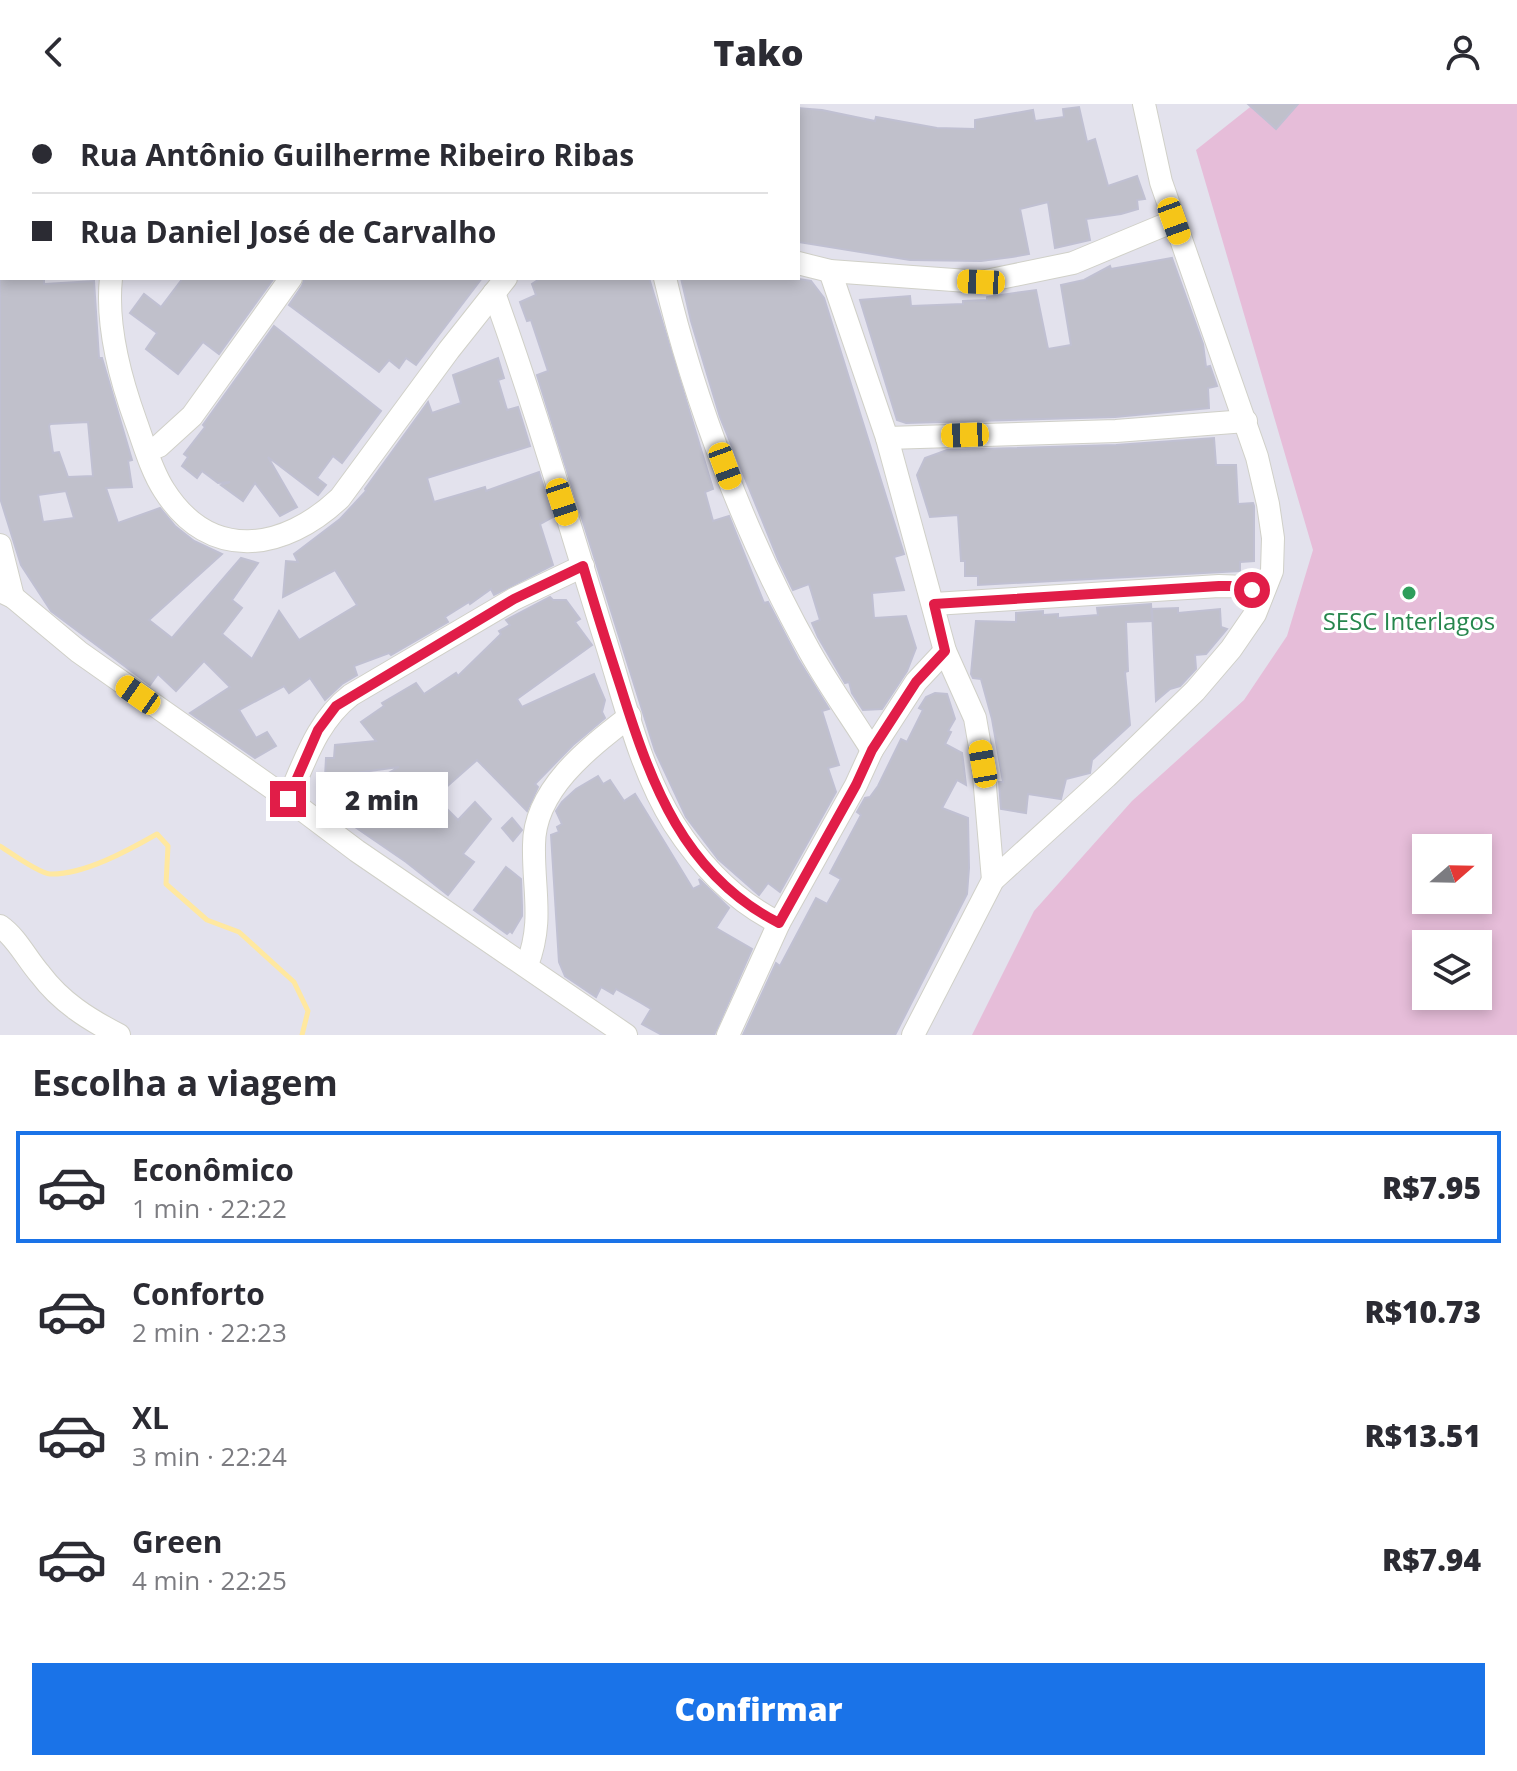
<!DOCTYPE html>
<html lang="pt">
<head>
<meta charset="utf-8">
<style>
	:root { --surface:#fff; --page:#f2f2f3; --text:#2b2b33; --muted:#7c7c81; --line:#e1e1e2; --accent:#1a73e8 }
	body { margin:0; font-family:"Open Sans",sans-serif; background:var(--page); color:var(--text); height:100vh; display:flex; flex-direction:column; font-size:30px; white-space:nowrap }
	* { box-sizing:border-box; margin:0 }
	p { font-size:26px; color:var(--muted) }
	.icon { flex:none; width:44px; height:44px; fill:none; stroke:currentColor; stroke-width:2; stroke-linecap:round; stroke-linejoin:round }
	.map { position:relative; height:931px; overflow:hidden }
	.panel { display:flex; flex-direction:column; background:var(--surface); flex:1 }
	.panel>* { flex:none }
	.top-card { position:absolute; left:0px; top:0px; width:800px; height:176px; box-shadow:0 4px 12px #0003; display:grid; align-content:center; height:176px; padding:0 32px; background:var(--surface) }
	.needle { width:52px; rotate:70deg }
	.tools { position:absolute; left:1412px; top:730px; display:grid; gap:16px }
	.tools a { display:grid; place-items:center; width:80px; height:80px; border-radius:0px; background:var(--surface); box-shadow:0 4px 12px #0003; font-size:40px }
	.end { position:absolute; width:36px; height:36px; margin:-18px; border:10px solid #e11d48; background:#fff; box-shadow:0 0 0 4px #fff }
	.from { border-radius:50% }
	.bubble { position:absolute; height:56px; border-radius:0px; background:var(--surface); box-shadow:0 4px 12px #0003; font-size:26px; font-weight:800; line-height:56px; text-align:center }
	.car { position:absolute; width:24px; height:48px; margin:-24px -12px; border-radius:10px; box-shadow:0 0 6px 2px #0007; background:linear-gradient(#f5c518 24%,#345 0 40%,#f5c518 0 76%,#345 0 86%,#f5c518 0) }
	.top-card b { display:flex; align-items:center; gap:28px; height:76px; font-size:30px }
	.top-card b+b { border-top:2px solid var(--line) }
	.top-card i { width:20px; height:20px; background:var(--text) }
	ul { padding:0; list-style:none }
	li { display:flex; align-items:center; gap:24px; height:112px; margin:0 16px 12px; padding:0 16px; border:4px solid transparent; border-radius:0px }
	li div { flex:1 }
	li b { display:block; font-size:30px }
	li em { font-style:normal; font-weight:800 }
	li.selected { border-color:var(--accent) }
	li>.icon { width:72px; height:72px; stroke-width:1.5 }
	h2 { padding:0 32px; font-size:36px; line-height:96px }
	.button { display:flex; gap:16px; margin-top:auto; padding:16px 32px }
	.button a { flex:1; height:92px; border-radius:0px; background:var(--accent); color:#fff; font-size:32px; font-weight:800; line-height:92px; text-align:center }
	header { display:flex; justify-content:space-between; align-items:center; height:104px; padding:0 32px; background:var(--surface); font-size:36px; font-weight:800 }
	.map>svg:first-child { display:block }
	.green { fill:#e6bdd9; fill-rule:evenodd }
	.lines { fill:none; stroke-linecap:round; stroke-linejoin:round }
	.stream { stroke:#ffe8a0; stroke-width:5 }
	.building { fill:#c0c0cb; stroke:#c0c0d2; stroke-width:2; fill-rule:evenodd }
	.minor-casing { stroke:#d0d0c8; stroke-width:24 }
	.minor { stroke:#fff; stroke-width:22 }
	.route { stroke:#e11d48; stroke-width:10 }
	.leisure-dot { fill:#2e9e5b; stroke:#fff; stroke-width:3 }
	.labels { text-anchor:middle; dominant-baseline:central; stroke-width:6; stroke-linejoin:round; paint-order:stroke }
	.leisure-label { font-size:24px; fill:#27864d; stroke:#fff }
</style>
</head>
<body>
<header><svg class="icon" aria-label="back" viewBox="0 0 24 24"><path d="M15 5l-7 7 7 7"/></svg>Tako<svg class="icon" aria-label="person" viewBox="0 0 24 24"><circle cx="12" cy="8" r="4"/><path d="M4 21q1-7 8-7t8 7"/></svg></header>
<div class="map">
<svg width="1517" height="931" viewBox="0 0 1517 931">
	<rect width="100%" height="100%" fill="#e3e2ed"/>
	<!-- green -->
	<path class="green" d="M1254 0H1517V931H972L1034 807 1132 697 1244 596 1287 532 1313 446 1196 46ZM1426 744H1478V796H1426ZM1426 840H1478V892H1426Z"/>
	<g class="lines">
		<!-- stream -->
		<path class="stream" d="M0 742C11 749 38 769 50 770 84 771 129 746 157 730L168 742 166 780 207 816 239 828 294 878 308 907 302 931"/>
	</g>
	<!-- building -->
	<g class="building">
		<polygon points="1248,0 1298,0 1276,25"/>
		<polygon points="1079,3 1087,38 1095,35 1108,82 1137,72 1145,95 1137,96 1138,105 1121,110 1086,115 1090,136 1055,144 1048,98 1020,105 1029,150 1012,153 981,157 910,156 798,138 798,4 822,6 875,17 876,13 937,24 975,25 975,16 1033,6 1035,17 1064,13 1063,5"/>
		<polygon points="1172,154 1203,240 1206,263 1210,262 1217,282 1208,284 1209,304 1115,313 906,319 897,316 860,196 910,192 911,202 963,200 963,197 987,196 987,193 1036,186 1048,245 1071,241 1061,181 1084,176 1110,162 1111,165"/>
		<path d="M0 174H44V180L94 177 99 254H102L132 356 128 357 132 383 106 384 118 419 160 404 175 422 194 437 222 450 149 516 172 534 241 454 258 459 232 496 242 504 222 530 252 555 279 507 299 536 357 501 335 466 283 493 286 457 298 458 294 450 340 415 366 387 365 385 428 298 432 309 461 299 453 271 498 254 504 274 498 276 507 306 518 303 530 342 427 374 434 398 485 383 486 387 539 368 553 413 540 420 553 461 494 491 491 485 470 500 469 498 445 513 448 518 391 551 389 549 354 562 357 571 342 580 325 596 310 574 289 589 284 582 239 606 256 634 267 628 276 642 255 654 190 609 230 583 204 557 176 587 158 570 150 581 51 507 21 461 0 394ZM88 318 93 372 68 373 59 348 53 349 49 322 50 320ZM66 387 74 414 43 418 38 391Z"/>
		<polygon points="183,174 274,174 219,250 203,238 178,270 146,245 157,229 130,209 144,190 161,203"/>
		<polygon points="305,174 482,174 416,261 406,254 399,264 389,256 379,268 289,201 302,182"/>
		<polygon points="541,174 649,174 713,385 705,388 713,417 729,412 764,499 768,498 798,555 829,605 822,607 839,661 828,664 836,688 780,788 768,779 759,791 718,755 686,713 655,647 537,271 548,267 531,216 527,217 520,198 536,191 532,180"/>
		<polygon points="681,174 793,174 811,177 824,194 904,450 894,453 904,486 872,489 874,514 906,512 916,544 907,567 882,605 863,606 852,589 849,578 845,579 818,533 812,519 820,516 809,480 793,486 778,455 720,313 691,217"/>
		<polygon points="274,222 381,307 342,359 333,352 317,374 326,381 318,391 268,353 297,403 280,412 255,379 243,397 221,381 230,378 218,379 202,367 197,374 182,362 188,353 184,350 205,323 203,321"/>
		<polygon points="1214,334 1216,361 1236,361 1238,400 1253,399 1254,402 1254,457 1240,458 1240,467 978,481 978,472 965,472 965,457 961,457 958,411 930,413 917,371 925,354 947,346 1116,341"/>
		<polygon points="550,493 553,496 566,496 580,515 575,518 592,541 517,595 522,603 594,570 605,596 602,608 605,614 573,641 535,680 538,683 527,707 477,656 435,693 458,716 475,698 491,715 463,750 474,758 448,791 406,758 336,710 345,702 339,697 399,663 325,673 326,654 334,654 335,641 376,637 361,618 384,602 382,599 416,579 424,590 456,569 458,572 501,530 499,527 510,521 506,516"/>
		<polygon points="1151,500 1152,517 1126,518 1128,567 1125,568 1130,621 1092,656 1090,669 1066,675 1061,695 1028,690 1026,709 1001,705 999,678 1003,678 992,615 981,575 973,574 971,570 976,517 1016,518 1016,509 1043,507 1043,511 1058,510 1058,514 1098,511 1097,504"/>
		<polygon points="1178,504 1178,509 1220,505 1221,523 1227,525 1206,550 1195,551 1196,565 1180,582 1170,585 1156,597 1152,505"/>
		<polygon points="935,589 947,590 955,615 948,627 951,628 945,640 962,649 963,656 966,681 957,676 942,704 968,714 969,764 967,790 895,931 743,931 776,859 780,862 816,794 827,800 841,775 830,769 861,711 857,708 865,694 870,693 878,682 901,635 907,638 923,606 919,604 926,593"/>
		<polygon points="598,672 603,680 610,676 624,697 635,690 693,785 701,781 699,775 729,804 716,824 752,845 714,931 662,931 642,920 651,905 641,899 616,885 613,890 601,883 596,893 565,872 559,858 551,731 559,728 557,723 562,720 556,707 562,698 576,685"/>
		<polygon points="512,714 522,726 513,737 502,724"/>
		<polygon points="506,763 521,775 522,802 522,812 512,829 510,827 507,830 474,806"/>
	</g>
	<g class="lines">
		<defs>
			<g id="minor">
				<polyline points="215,2 217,0"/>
				<polyline points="415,2 417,0"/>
				<polyline points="632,2 633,0"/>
				<polyline points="798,159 830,167 981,178 1073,159 1174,117"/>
				<polyline points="830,167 887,334 945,547 975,614 983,660 993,776"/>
				<path d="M111 174C106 221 120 274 136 318 144 340 151 366 164 386 210 459 284 447 340 394L449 246 506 174"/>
				<path d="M665 174C694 298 748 438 810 548 829 582 852 614 872 646"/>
				<path d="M494 189C535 302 568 417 604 532 624 594 639 664 674 720 701 762 734 797 779 819"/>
				<polyline points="887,334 1116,327 1246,317"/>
				<polyline points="147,347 159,342 192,312 291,174"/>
				<polyline points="0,441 13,493"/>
				<polyline points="0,487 13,493 79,548 288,695 357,747 626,931"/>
				<path d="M934 500 1219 482C1236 482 1248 482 1261 494"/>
				<path d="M288 695C305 657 317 617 351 591L514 495 583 462"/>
				<path d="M0 822C17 834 26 854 40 870 61 898 88 915 119 931"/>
				<path d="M527 861C544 817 533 786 534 741 534 685 590 643 630 612"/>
				<polyline points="728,931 779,819 856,681 872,646 916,578 945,547"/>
				<polyline points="913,931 993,776 1106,673 1195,587 1231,545 1255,510 1272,467 1273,434 1268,400 1257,353 1161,78 1144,0"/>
			</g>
		</defs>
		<!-- minor casing -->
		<use href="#minor" class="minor-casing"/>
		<!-- minor -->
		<use href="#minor" class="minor"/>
	</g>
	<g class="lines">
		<!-- route -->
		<path class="route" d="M288 695 318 626 336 602 514 495 583 462C595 503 608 544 621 584 651 680 684 771 779 819L856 681 872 646 916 578 945 547 934 500 1219 482H1238L1252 486"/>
	</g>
	<!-- markers -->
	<circle class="leisure-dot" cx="1409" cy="489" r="8"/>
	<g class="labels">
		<!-- leisure labels -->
		<g class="leisure-label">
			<text x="1409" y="516">SESC Interlagos</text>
		</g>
	</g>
</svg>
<div class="tools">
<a><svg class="needle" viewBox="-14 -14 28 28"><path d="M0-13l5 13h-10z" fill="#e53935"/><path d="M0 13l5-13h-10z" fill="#7c7c81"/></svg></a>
<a><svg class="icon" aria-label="layers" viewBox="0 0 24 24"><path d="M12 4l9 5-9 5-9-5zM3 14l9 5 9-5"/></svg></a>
</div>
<i class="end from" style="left:1252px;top:486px"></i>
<i class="end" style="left:288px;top:695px"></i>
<div class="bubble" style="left:316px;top:668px;width:132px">2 min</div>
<i class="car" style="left:1174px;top:117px;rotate:160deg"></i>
<i class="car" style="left:981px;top:178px;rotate:272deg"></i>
<i class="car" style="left:965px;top:331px;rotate:268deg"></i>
<i class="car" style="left:725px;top:362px;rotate:160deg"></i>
<i class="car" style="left:562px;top:398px;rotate:162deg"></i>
<i class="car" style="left:138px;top:591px;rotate:305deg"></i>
<i class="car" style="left:983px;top:660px;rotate:350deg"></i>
<div class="top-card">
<b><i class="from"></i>Rua Antônio Guilherme Ribeiro Ribas</b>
<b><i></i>Rua Daniel José de Carvalho</b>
</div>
</div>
<section class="panel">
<h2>Escolha a viagem</h2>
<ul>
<li class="selected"><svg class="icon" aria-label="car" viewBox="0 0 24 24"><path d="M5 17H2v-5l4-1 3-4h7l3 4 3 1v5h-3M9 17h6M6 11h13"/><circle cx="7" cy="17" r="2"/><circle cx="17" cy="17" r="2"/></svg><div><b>Econômico</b><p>1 min · 22:22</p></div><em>R$7.95</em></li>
<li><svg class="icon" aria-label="car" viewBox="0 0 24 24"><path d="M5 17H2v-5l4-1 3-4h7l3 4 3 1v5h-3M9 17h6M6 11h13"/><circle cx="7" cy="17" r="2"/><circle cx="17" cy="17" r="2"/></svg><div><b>Conforto</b><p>2 min · 22:23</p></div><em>R$10.73</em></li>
<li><svg class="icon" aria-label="car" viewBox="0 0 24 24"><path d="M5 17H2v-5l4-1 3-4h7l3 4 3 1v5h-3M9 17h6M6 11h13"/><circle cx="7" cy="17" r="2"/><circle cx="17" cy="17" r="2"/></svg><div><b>XL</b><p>3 min · 22:24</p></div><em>R$13.51</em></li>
<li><svg class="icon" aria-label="car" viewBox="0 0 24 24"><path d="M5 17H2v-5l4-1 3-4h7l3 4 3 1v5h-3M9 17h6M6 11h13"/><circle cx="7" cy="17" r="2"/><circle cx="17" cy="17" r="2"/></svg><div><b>Green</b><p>4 min · 22:25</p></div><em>R$7.94</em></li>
</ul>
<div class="button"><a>Confirmar</a></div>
</section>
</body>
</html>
